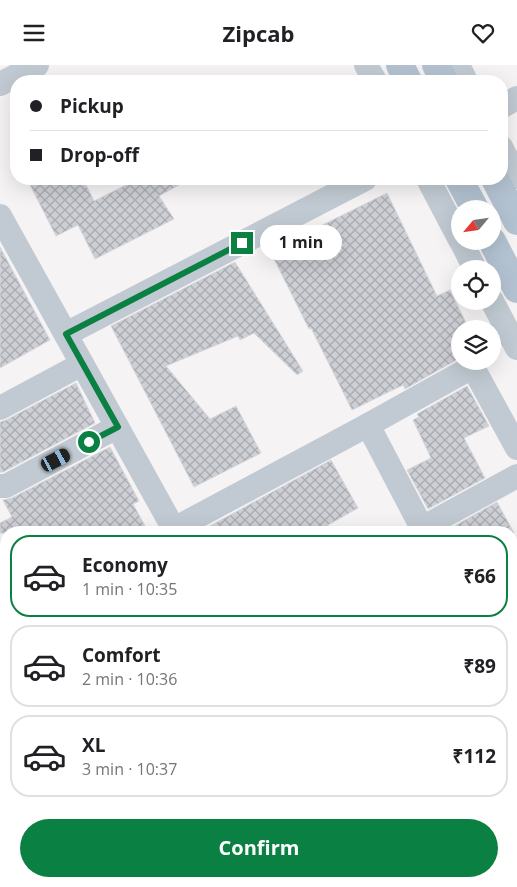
<!DOCTYPE html>
<html lang="en">
<head>
<meta charset="utf-8">
<style>
	:root { --surface:#fff; --page:#f2f2f2; --text:#202124; --muted:#757577; --line:#e0e0e0; --accent:#0b8043 }
	body { margin:0; font-family:"Open Sans",sans-serif; background:var(--page); color:var(--text); height:100vh; display:flex; flex-direction:column; font-size:19px; white-space:nowrap }
	* { box-sizing:border-box; margin:0 }
	p { font-size:16px; color:var(--muted) }
	.icon { flex:none; width:28px; height:28px; fill:none; stroke:currentColor; stroke-width:2; stroke-linecap:round; stroke-linejoin:round }
	.map { position:relative; flex:1; overflow:hidden }
	.sheet { position:absolute; left:0px; top:461px; width:518px; height:361px; display:flex; flex-direction:column; background:var(--surface); border-radius:20px 20px 0 0; box-shadow:0 5px 20px #0002 }
	.sheet>* { flex:none }
	.hud { position:absolute; left:10px; top:10px; width:498px; height:110px; border-radius:20px; box-shadow:0 5px 20px #0002; display:grid; align-content:center; height:110px; padding:0 20px; background:var(--surface) }
	.needle { width:32px; rotate:241deg }
	.controls { position:absolute; left:451px; top:135px; display:grid; gap:10px }
	.controls a { display:grid; place-items:center; width:50px; height:50px; border-radius:50%; background:var(--surface); box-shadow:0 5px 20px #0002; font-size:25px }
	.end { position:absolute; width:22px; height:22px; margin:-11px; border:6px solid #0b8043; background:#fff; box-shadow:0 0 0 2px #fff }
	.from { border-radius:50% }
	.bubble { position:absolute; height:35px; border-radius:18px; background:var(--surface); box-shadow:0 5px 20px #0002; font-size:16px; font-weight:700; line-height:35px; text-align:center }
	.car { position:absolute; width:15px; height:30px; margin:-15px -8px; border-radius:6px; box-shadow:0 0 4px 1px #0007; background:linear-gradient(#222 24%,#8ab4d8 0 40%,#222 0 76%,#8ab4d8 0 86%,#222 0) }
	.hud b { display:flex; align-items:center; gap:18px; height:48px; font-size:19px }
	.hud b+b { border-top:1px solid var(--line) }
	.hud i { width:12px; height:12px; background:var(--text) }
	ul { padding:9px 0 0; list-style:none }
	li { display:flex; align-items:center; gap:15px; height:82px; margin:0 10px 8px; padding:0 10px; border:2px solid var(--line); border-radius:20px }
	li div { flex:1 }
	li b { display:block; font-size:19px }
	li em { font-style:normal; font-weight:700 }
	li.selected { border-color:var(--accent) }
	li>.icon { width:45px; height:45px; stroke-width:1.5 }
	.cta { display:flex; gap:10px; margin-top:auto; padding:10px 20px }
	.cta a { flex:1; height:58px; border-radius:30px; background:var(--accent); color:#fff; font-size:20px; font-weight:700; line-height:58px; text-align:center }
	header { display:flex; justify-content:space-between; align-items:center; height:65px; padding:0 20px; background:var(--surface); font-size:22px; font-weight:700 }
	.map>svg:first-child { display:block }
	.building { fill:url(#building-cross-hatch); stroke:#d7d9de }
	.lines { fill:none; stroke-linecap:round; stroke-linejoin:round }
	.minor { stroke:#c1cad2; stroke-width:24 }
	.major { stroke:#b3c2d1; stroke-width:28 }
	.route { stroke:#0b8043; stroke-width:6 }
</style>
</head>
<body>
<header><svg class="icon" aria-label="menu" viewBox="0 0 24 24"><path d="M4 6h16M4 12h16M4 18h16"/></svg>Zipcab<svg class="icon" aria-label="heart" viewBox="0 0 24 24"><path d="M12 20l-8-8c-3-5 5-10 8-4 3-6 11-1 8 4z"/></svg></header>
<div class="map">
<svg width="517" height="822" viewBox="0 0 517 822">
	<defs>
		<pattern id="building-cross-hatch" width="8" height="8" patternUnits="userSpaceOnUse" patternTransform="scale(1.25)"><rect width="8" height="8" fill="#cdcfd5"/><path d="M0 0l8 8M0 8l8-8" fill="none" stroke="#a8abb0"/></pattern>
	</defs>
	<rect width="100%" height="100%" fill="#f5f3f3"/>
	<!-- building -->
	<g class="building">
		<polygon points="27,114 83,114 94,136 126,120 123,114 190,114 159,131 174,154 95,194 78,160 56,171"/>
		<polygon points="387,128 437,231 450,225 469,264 460,264 460,293 405,324 403,320 352,345 311,263 309,264 270,186"/>
		<polygon points="0,182 50,275 0,303"/>
		<polygon points="235,197 303,306 297,310 254,268 240,275 238,271 166,301 210,354 236,341 261,388 194,422 111,261"/>
		<polygon points="76,318 95,358 3,407 0,407 0,357 6,355"/>
		<polygon points="467,321 489,361 464,373 485,413 428,444 407,405 431,393 413,355 419,352 417,349"/>
		<polygon points="110,382 139,436 133,439 149,468 0,468 0,458 12,452 3,435 12,433"/>
		<polygon points="331,395 358,443 328,460 332,468 197,468"/>
		<polygon points="497,437 514,468 442,468"/>
	</g>
	<g class="lines">
		<!-- minor -->
		<g class="minor">
			<polyline points="366,0 375,16"/>
			<polyline points="458,0 466,16"/>
			<polyline points="0,19 37,0"/>
			<polyline points="501,42 517,33"/>
			<polyline points="501,82 517,112"/>
			<polyline points="428,114 460,175"/>
			<polyline points="0,151 176,468"/>
			<polyline points="461,176 475,204"/>
			<polyline points="492,236 517,283"/>
			<polyline points="66,269 365,114"/>
			<polyline points="0,343 82,299"/>
			<polyline points="368,360 467,305 476,308 517,383"/>
			<polyline points="0,421 6,421 117,362"/>
			<polyline points="174,464 368,360 422,463"/>
			<polyline points="425,468 422,463 517,411"/>
			<polyline points="0,551 6,547"/>
			<polyline points="511,591 517,588"/>
			<polyline points="0,646 6,643"/>
			<polyline points="511,661 517,672"/>
			<polyline points="511,744 517,741"/>
			<polyline points="136,816 139,822"/>
			<polyline points="497,816 500,822"/>
			<polyline points="72,822 83,816"/>
			<polyline points="381,822 392,816"/>
		</g>
		<!-- major -->
		<g class="major">
			<polyline points="400,0 408,16"/>
			<polyline points="436,0 444,16"/>
			<polyline points="459,114 475,144"/>
			<polyline points="495,114 517,156"/>
			<polyline points="492,176 517,224"/>
		</g>
	</g>
	<g class="lines">
		<!-- route -->
		<polyline class="route" points="89,377 118,362 66,269 242,178"/>
	</g>
</svg>
<div class="controls">
<a><svg class="needle" viewBox="-14 -14 28 28"><path d="M0-13l5 13h-10z" fill="#e53935"/><path d="M0 13l5-13h-10z" fill="#757577"/></svg></a>
<a><svg class="icon" aria-label="locate" viewBox="0 0 24 24"><circle cx="12" cy="12" r="6"/><path d="M12 2v4M12 18v4M2 12h4M18 12h4"/></svg></a>
<a><svg class="icon" aria-label="layers" viewBox="0 0 24 24"><path d="M12 4l9 5-9 5-9-5zM3 14l9 5 9-5"/></svg></a>
</div>
<i class="end from" style="left:89px;top:377px"></i>
<i class="end" style="left:242px;top:178px"></i>
<div class="bubble" style="left:260px;top:160px;width:82px">1 min</div>
<i class="car" style="left:56px;top:395px;rotate:62deg"></i>
<div class="hud">
<b><i class="from"></i>Pickup</b>
<b><i></i>Drop-off</b>
</div>
<section class="sheet">
<ul>
<li class="selected"><svg class="icon" aria-label="car" viewBox="0 0 24 24"><path d="M5 17H2v-5l4-1 3-4h7l3 4 3 1v5h-3M9 17h6M6 11h13"/><circle cx="7" cy="17" r="2"/><circle cx="17" cy="17" r="2"/></svg><div><b>Economy</b><p>1 min · 10:35</p></div><em>₹66</em></li>
<li><svg class="icon" aria-label="car" viewBox="0 0 24 24"><path d="M5 17H2v-5l4-1 3-4h7l3 4 3 1v5h-3M9 17h6M6 11h13"/><circle cx="7" cy="17" r="2"/><circle cx="17" cy="17" r="2"/></svg><div><b>Comfort</b><p>2 min · 10:36</p></div><em>₹89</em></li>
<li><svg class="icon" aria-label="car" viewBox="0 0 24 24"><path d="M5 17H2v-5l4-1 3-4h7l3 4 3 1v5h-3M9 17h6M6 11h13"/><circle cx="7" cy="17" r="2"/><circle cx="17" cy="17" r="2"/></svg><div><b>XL</b><p>3 min · 10:37</p></div><em>₹112</em></li>
</ul>
<div class="cta"><a>Confirm</a></div>
</section>
</div>
</body>
</html>
